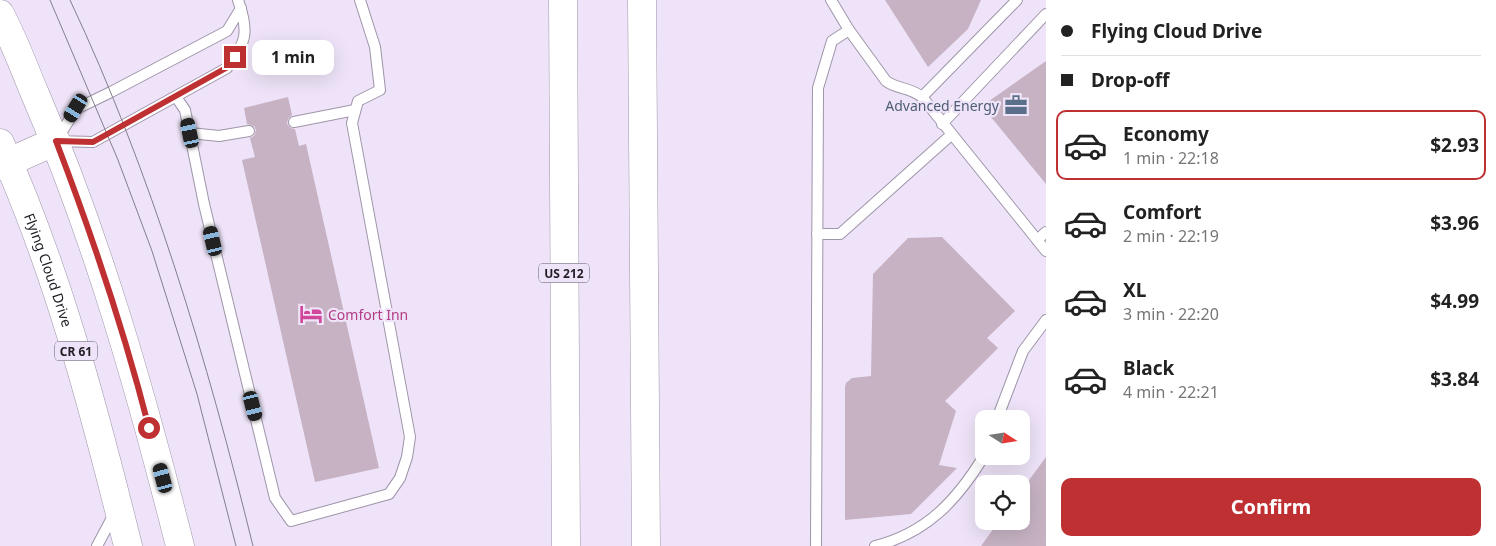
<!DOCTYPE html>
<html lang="en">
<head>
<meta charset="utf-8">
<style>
	:root { --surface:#fff; --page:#f2f2f2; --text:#222; --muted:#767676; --line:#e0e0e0; --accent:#bf3032 }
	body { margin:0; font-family:"Noto Sans",sans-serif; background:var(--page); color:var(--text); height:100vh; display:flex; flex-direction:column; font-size:19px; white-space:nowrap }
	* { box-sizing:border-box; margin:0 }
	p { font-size:16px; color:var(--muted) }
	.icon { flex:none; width:28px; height:28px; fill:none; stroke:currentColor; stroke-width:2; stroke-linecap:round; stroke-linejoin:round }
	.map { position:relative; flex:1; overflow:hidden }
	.panel { display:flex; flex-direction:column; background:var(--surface); width:450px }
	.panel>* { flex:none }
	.banner { display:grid; align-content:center; height:110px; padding:0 15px; background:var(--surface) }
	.needle { width:32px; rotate:102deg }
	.buttons { position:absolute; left:975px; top:410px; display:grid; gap:10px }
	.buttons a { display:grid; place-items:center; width:55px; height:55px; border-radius:10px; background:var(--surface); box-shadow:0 5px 20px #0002; font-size:25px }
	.end { position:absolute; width:22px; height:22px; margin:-11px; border:6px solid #bf3032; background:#fff; box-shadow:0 0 0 2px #fff }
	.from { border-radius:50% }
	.bubble { position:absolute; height:35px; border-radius:10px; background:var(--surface); box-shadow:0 5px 20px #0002; font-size:16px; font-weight:700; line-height:35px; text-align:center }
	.car { position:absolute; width:15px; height:30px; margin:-15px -8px; border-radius:6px; box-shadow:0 0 4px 1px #0007; background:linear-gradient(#222 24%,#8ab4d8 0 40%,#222 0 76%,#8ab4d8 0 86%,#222 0) }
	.banner b { display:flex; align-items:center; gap:18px; height:48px; font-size:19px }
	.banner b+b { border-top:1px solid var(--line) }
	.banner i { width:12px; height:12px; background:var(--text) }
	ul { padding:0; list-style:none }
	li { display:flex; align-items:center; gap:15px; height:70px; margin:0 10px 8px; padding:0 5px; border:2px solid transparent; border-radius:10px }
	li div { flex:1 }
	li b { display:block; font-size:19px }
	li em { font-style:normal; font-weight:700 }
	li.active { border-color:var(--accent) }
	li>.icon { width:45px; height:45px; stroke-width:1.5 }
	.button { display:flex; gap:10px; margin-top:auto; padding:10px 15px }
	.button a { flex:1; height:58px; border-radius:10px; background:var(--accent); color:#fff; font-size:20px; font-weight:700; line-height:58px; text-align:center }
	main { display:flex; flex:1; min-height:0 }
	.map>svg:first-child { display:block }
	.building { fill:#c6b2c3 }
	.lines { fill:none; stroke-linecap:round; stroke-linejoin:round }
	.lane-casing { stroke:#9f95a9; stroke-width:12 }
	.secondary-casing { stroke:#9f95a9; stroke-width:29 }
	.primary-casing { stroke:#9f95a9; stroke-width:29 }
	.highway-casing { stroke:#9f95a9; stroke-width:29 }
	.lane { stroke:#fff; stroke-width:10 }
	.secondary { stroke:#fff; stroke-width:28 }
	.primary { stroke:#fff; stroke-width:28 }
	.highway { stroke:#fff; stroke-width:28 }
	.tram { stroke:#857e8c; stroke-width:1 }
	.route { stroke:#bf3032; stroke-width:6 }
	.labels { text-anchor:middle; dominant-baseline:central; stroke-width:4.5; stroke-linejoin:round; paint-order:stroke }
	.shield { fill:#eee3f8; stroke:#5e5864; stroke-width:1 }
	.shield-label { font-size:12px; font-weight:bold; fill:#211d25 }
	.service-label { font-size:14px; fill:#4e5e75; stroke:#eee3f8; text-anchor:end }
	.street-label { font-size:14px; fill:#211d25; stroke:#eee3f8 }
	.hotel-label { font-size:14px; fill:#b23c85; stroke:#eee3f8; text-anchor:start }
</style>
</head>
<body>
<main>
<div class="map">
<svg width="1046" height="546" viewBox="0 0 1046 546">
	<rect width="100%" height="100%" fill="#eee3f8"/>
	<!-- building -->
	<g class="building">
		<polygon points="885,0 981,0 968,29 928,67"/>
		<polygon points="1046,61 1046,184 982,106"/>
		<polygon points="288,97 292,115 288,119 287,124 291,128 295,129 299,146 306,144 379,468 315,482 242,160 255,157 250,138 254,136 256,130 254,126 247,124 244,108"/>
		<polygon points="942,237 1015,311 987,338 998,348 945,401 956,411 939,465 957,468 911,514 845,520 845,387 846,383 852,378 871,376 873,274 908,238"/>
		<polygon points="1046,457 1046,546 981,546 999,521 1021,521 1021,491"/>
	</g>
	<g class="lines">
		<defs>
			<g id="lane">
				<path d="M238 0C249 31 247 42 227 68L93 142 56 141 76 109 111 92 227 31 241 8"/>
				<path d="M849 30 886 81C896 89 910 87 922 97L1046 251"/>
				<polyline points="176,97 185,110 204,204 275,498 291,521 389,494 400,478 407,457 410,437 352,123 358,101 380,90 375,47 360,0"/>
				<polyline points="922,97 1017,0"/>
				<polyline points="294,122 355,110"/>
				<polyline points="942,124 1046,14"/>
				<polyline points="190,133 219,136 249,131"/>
				<polyline points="817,234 840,234 951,135"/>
				<polyline points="1037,240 1046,232"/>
				<polyline points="997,419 1023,351 1046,320"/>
				<polyline points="97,546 114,514"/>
				<polyline points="816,546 818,88 832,41 849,30 831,0"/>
				<path d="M875 546C927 533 957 500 984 456"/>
			</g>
			<polyline id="secondary" points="0,166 56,141"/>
			<g id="primary">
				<path d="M0 14C14 40 24 68 35 94 98 240 141 392 180 546"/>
				<path id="s1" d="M0 143C58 272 94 409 128 546"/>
			</g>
			<g id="highway">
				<polyline points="563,0 566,546"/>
				<polyline points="642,0 646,546"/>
			</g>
		</defs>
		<!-- lane casing -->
		<use href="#lane" class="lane-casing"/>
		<!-- secondary casing -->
		<use href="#secondary" class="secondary-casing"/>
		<!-- primary casing -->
		<use href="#primary" class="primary-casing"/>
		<!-- highway casing -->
		<use href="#highway" class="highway-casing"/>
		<!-- lane -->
		<use href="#lane" class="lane"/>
		<!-- secondary -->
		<use href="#secondary" class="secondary"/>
		<!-- primary -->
		<use href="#primary" class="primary"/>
		<!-- highway -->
		<use href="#highway" class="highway"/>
		<!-- tram -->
		<g class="tram">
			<polyline points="50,0 118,160 152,251 197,394 236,546"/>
			<path d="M70 0C152 174 207 359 253 546"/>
		</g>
	</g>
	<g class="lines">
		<!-- route -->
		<path class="route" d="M149 428C124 330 92 235 56 141L93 142 226 68 235 57"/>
	</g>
	<!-- icons -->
	<defs>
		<symbol id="office-bare" viewBox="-9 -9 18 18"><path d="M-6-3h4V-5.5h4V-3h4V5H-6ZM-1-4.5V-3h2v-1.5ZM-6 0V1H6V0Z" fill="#5c6f8a" stroke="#eee3f8" stroke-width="2.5" paint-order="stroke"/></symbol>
		<symbol id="hotel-bare" viewBox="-9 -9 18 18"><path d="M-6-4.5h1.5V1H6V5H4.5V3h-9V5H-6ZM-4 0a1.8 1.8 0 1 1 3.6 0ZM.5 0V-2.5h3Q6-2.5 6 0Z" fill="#d1479c" stroke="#eee3f8" stroke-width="2.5" paint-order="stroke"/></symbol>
	</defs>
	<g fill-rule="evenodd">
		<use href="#office-bare" x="1000" y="89" width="32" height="32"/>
		<use href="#hotel-bare" x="295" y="298" width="32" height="32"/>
	</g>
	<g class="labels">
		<!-- shield labels -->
		<g class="shield">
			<rect x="539" y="263.5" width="50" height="19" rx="4"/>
			<rect x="55" y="341.5" width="42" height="19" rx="4"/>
		</g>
		<g class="shield-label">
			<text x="564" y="273">US 212</text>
			<text x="76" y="351">CR 61</text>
		</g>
		<!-- service labels -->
		<g class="service-label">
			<text x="999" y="105">Advanced Energy</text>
		</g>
		<!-- street labels -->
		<g class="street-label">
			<text stroke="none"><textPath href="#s1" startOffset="136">Flying Cloud Drive</textPath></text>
		</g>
		<!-- hotel labels -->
		<g class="hotel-label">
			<text x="328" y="314">Comfort Inn</text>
		</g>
	</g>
</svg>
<div class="buttons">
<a><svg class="needle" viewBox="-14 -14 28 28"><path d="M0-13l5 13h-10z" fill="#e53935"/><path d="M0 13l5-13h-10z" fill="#767676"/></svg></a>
<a><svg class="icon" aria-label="locate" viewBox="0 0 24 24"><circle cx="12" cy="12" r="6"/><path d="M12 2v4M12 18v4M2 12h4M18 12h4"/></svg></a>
</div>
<i class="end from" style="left:149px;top:428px"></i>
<i class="end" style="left:235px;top:57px"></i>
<div class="bubble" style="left:252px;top:40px;width:82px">1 min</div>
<i class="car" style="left:76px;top:108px;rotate:212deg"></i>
<i class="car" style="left:190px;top:133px;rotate:348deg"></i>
<i class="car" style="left:213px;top:241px;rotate:347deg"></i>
<i class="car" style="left:253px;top:406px;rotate:166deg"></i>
<i class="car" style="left:163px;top:478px;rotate:345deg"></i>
</div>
<section class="panel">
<div class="banner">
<b><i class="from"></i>Flying Cloud Drive</b>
<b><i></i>Drop-off</b>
</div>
<ul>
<li class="active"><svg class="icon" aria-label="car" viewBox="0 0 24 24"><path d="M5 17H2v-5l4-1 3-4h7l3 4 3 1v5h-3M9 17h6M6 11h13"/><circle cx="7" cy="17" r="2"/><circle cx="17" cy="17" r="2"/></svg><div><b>Economy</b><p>1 min · 22:18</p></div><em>$2.93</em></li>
<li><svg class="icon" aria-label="car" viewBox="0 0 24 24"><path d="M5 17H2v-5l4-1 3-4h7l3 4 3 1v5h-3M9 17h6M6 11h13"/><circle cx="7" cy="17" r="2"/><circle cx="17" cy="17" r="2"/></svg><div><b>Comfort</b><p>2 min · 22:19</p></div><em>$3.96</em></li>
<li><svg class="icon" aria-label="car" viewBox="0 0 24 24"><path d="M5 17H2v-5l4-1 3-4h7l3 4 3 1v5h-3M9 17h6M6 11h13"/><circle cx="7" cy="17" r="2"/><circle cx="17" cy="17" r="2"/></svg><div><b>XL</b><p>3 min · 22:20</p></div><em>$4.99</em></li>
<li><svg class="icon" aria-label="car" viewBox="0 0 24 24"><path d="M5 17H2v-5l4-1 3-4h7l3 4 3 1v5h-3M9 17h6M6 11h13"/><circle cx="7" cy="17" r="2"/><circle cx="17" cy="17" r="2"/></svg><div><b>Black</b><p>4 min · 22:21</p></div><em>$3.84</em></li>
</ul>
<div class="button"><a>Confirm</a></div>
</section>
</main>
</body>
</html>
